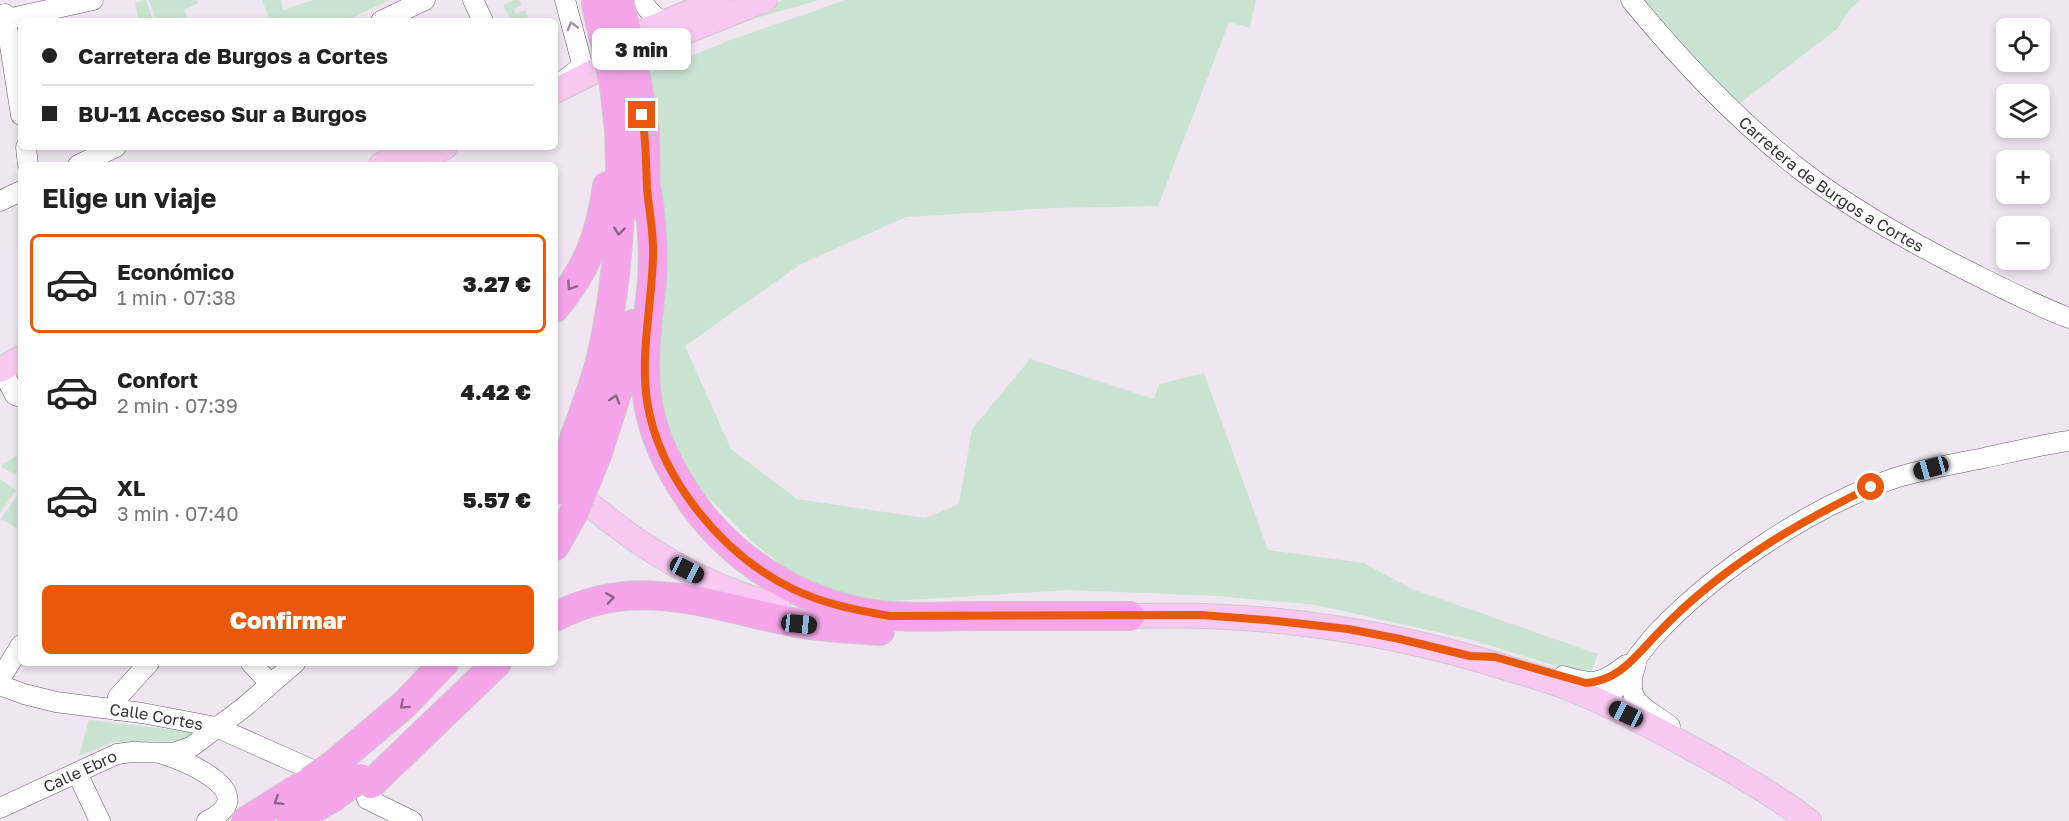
<!DOCTYPE html>
<html lang="es">
<head>
<meta charset="utf-8">
<style>
	:root { --surface:#fff; --page:#f6f6f6; --text:#222; --muted:#767676; --line:#e0e0e0; --accent:#ea580c }
	body { margin:0; font-family:"Golos Text",sans-serif; background:var(--page); color:var(--text); height:100vh; display:flex; flex-direction:column; font-size:22px; white-space:nowrap }
	* { box-sizing:border-box; margin:0 }
	p { font-size:20px; color:var(--muted) }
	.icon { flex:none; width:33px; height:33px; fill:none; stroke:currentColor; stroke-width:2; stroke-linecap:round; stroke-linejoin:round }
	.map { position:relative; flex:1; overflow:hidden }
	.drawer { position:absolute; left:18px; top:162px; width:540px; height:504px; display:flex; flex-direction:column; background:var(--surface); border-radius:9px; box-shadow:0 3px 9px #0003 }
	.drawer>* { flex:none }
	.banner { position:absolute; left:18px; top:18px; width:540px; height:132px; border-radius:9px; box-shadow:0 3px 9px #0003; display:grid; align-content:center; height:132px; padding:0 24px; background:var(--surface) }
	.tools { position:absolute; left:1996px; top:18px; display:grid; gap:12px }
	.tools a { display:grid; place-items:center; width:54px; height:54px; border-radius:9px; background:var(--surface); box-shadow:0 3px 9px #0003; font-size:30px }
	.end { position:absolute; width:27px; height:27px; margin:-14px; border:8px solid #ea580c; background:#fff; box-shadow:0 0 0 3px #fff }
	.from { border-radius:50% }
	.bubble { position:absolute; height:42px; border-radius:9px; background:var(--surface); box-shadow:0 3px 9px #0003; font-size:20px; font-weight:800; line-height:42px; text-align:center }
	.car { position:absolute; width:18px; height:36px; margin:-18px -9px; border-radius:8px; box-shadow:0 0 4px 2px #0007; background:linear-gradient(#222 24%,#8ab4d8 0 40%,#222 0 76%,#8ab4d8 0 86%,#222 0) }
	.banner b { display:flex; align-items:center; gap:21px; height:57px; font-size:22px }
	.banner b+b { border-top:2px solid var(--line) }
	.banner i { width:15px; height:15px; background:var(--text) }
	ul { padding:0; list-style:none }
	li { display:flex; align-items:center; gap:18px; height:99px; margin:0 12px 9px; padding:0 12px; border:3px solid transparent; border-radius:9px }
	li div { flex:1 }
	li b { display:block; font-size:22px }
	li em { font-style:normal; font-weight:800 }
	li.on { border-color:var(--accent) }
	li>.icon { width:54px; height:54px; stroke-width:1.5 }
	h2 { padding:0 24px; font-size:27px; line-height:72px }
	.button { display:flex; gap:12px; margin-top:auto; padding:12px 24px }
	.button a { flex:1; height:69px; border-radius:9px; background:var(--accent); color:#fff; font-size:24px; font-weight:800; line-height:69px; text-align:center }
	.map>svg:first-child { display:block }
	.green { fill:#cae4d1 }
	.lines { fill:none; stroke-linecap:round; stroke-linejoin:round }
	.minor-casing { stroke:#655c66; stroke-width:21 }
	.major-casing { stroke:#cbcacb; stroke-width:26 }
	.highway-casing { stroke:#cbcacb; stroke-width:30 }
	.minor { stroke:#fff; stroke-width:20 }
	.major { stroke:#fac9f3; stroke-width:24 }
	.highway { stroke:#f6a5eb; stroke-width:28 }
	.highway-bridge-casing { stroke:#cbcacb; stroke-width:30; stroke-linecap:butt }
	.highway-bridge { stroke:#f6a5eb; stroke-width:28 }
	.oneway { stroke:#9a989b }
	.oneway2 { stroke:#8c6688 }
	.route { stroke:#ea580c; stroke-width:8 }
	.labels { text-anchor:middle; dominant-baseline:central; stroke-width:6; stroke-linejoin:round; paint-order:stroke }
	.street-label { font-size:16px; fill:#363237; stroke:#fdf3ff }
</style>
</head>
<body>
<div class="map">
<svg width="2069" height="821" viewBox="0 0 2069 821">
	<rect width="100%" height="100%" fill="#f0e6f2"/>
	<!-- green -->
	<g class="green">
		<polygon points="145,0 146,0 153,21 139,21 135,3"/>
		<polygon points="149,0 196,0 198,3 184,10 189,21 157,21"/>
		<polygon points="262,0 281,0 283,10 313,0 390,0 345,21 270,21"/>
		<polygon points="514,0 519,0 522,5 514,9 516,14 525,10 528,17 519,21 511,21 503,5"/>
		<polygon points="783,0 819,0 746,21 746,16"/>
		<polygon points="846,0 1256,0 1250,28 1229,22 1158,206 1053,208 906,217 801,264 685,346 731,449 797,499 925,518 959,504 972,429 1030,359 1154,399 1159,384 1204,373 1268,550 1364,563 1412,589 1598,654 1590,675 1569,670 1469,639 1316,605 1218,596 1069,590 876,602 824,587 788,570 753,543 686,475 663,418 652,339 648,74 730,40"/>
		<polygon points="1644,0 1861,0 1852,7 1837,29 1739,104 1693,56"/>
		<polygon points="21,453 21,468 15,475 2,467 1,465"/>
		<polygon points="0,479 16,490 0,513"/>
		<polygon points="21,490 21,531 1,519"/>
		<polygon points="89,720 192,732 193,735 183,741 176,741 114,742 79,756"/>
	</g>
	<g class="lines">
		<defs>
			<g id="minor">
				<polyline points="473,0 483,21"/>
				<path d="M642 0C648 13 663 24 676 27"/>
				<path id="s1" d="M1631 0C1681 61 1736 119 1798 168 1851 209 1910 242 1970 272 2002 288 2035 305 2069 318"/>
				<polyline points="5,14 21,115"/>
				<polyline points="7,19 93,0"/>
				<polyline points="381,21 425,0"/>
				<polyline points="563,81 580,68 581,60 565,0"/>
				<polyline points="26,147 28,165"/>
				<polyline points="78,165 116,147"/>
				<polyline points="0,201 21,191"/>
				<polyline points="7,380 15,395 21,397"/>
				<polyline points="251,663 265,678"/>
				<path d="M1636 664C1622 703 1644 706 1670 726"/>
				<path d="M1563 676C1593 685 1601 685 1626 665"/>
				<polyline points="0,679 21,645"/>
				<path id="s2" d="M0 685 24 694 56 702 142 713 216 727 308 768"/>
				<path d="M1605 704C1621 680 1637 655 1656 634 1716 570 1812 506 1895 478 1924 469 1954 464 1984 458 2012 452 2040 445 2069 441"/>
				<polyline points="116,710 118,697 149,663"/>
				<path d="M163 754C190 763 263 794 207 821"/>
				<polyline points="77,773 100,821"/>
				<polyline points="367,799 412,821"/>
				<path id="s3" d="M0 808 117 754 132 752 173 753 191 747 243 708 295 663"/>
			</g>
			<g id="major">
				<polyline points="621,41 718,0"/>
				<polyline points="555,91 621,58 765,0"/>
				<polyline points="381,165 415,147"/>
				<polyline points="410,165 445,147"/>
				<polyline points="0,370 21,358"/>
				<path d="M565 486C590 504 614 525 639 542 682 571 729 593 778 606"/>
				<path d="M1111 617C1246 610 1381 628 1510 669 1530 675 1551 681 1571 689 1612 705 1651 726 1689 747 1730 769 1772 793 1809 821"/>
			</g>
			<g id="highway">
				<polyline points="645,132 646,210"/>
				<path d="M647 191C652 221 654 250 652 281 648 321 641 363 648 403 654 441 672 474 694 505 739 567 812 609 889 616 919 618 950 616 980 616 1030 616 1080 616 1130 616"/>
				<path d="M555 308C587 269 600 236 607 186"/>
				<path d="M575 436C584 411 594 385 601 358 618 283 623 207 619 131"/>
				<polyline points="597,455 620,384 633,324"/>
				<polyline points="555,546 573,514"/>
				<path d="M555 617C639 573 712 607 797 623 824 628 852 629 880 631"/>
				<polyline points="333,765 405,704 444,663"/>
				<polyline points="371,784 497,663"/>
				<polyline points="246,821 310,781"/>
				<polyline points="292,821 332,798"/>
			</g>
		</defs>
		<!-- minor casing -->
		<use href="#minor" class="minor-casing"/>
		<!-- major casing -->
		<use href="#major" class="major-casing"/>
		<!-- highway casing -->
		<use href="#highway" class="highway-casing"/>
		<!-- minor -->
		<use href="#minor" class="minor"/>
		<!-- major -->
		<use href="#major" class="major"/>
		<!-- highway -->
		<use href="#highway" class="highway"/>
		<defs>
			<g id="highway-bridge">
				<polyline points="595,0 614,85 619,131"/>
				<polyline points="619,0 636,76 645,132"/>
				<polyline points="555,491 575,436"/>
				<polyline points="573,514 597,455"/>
				<polyline points="310,781 333,765"/>
				<polyline points="332,798 360,778"/>
			</g>
		</defs>
		<!-- highway-bridge casing -->
		<use href="#highway-bridge" class="highway-bridge-casing"/>
		<!-- highway-bridge -->
		<use href="#highway-bridge" class="highway-bridge"/>
	</g>
	<!-- one-way arrows -->
	<defs><path id="oneway-chevron" d="M-2-3.5L2.5 0L-2 3.5" fill="none" stroke-width="1.6" stroke-linecap="round" stroke-linejoin="round" transform="scale(1.5)"/></defs>
	<use class="oneway" href="#oneway-chevron" transform="translate(572 26) rotate(-105)"/>
	<g class="oneway2">
		<use href="#oneway-chevron" transform="translate(619 231) rotate(96)"/>
		<use href="#oneway-chevron" transform="translate(571 286) rotate(123)"/>
		<use href="#oneway-chevron" transform="translate(615 399) rotate(-72)"/>
		<use href="#oneway-chevron" transform="translate(610 598) rotate(-9)"/>
		<use href="#oneway-chevron" transform="translate(404 705) rotate(138)"/>
		<use href="#oneway-chevron" transform="translate(278 801) rotate(148)"/>
	</g>
	<g class="lines">
		<!-- route -->
		<path class="route" d="M642 115C646 139 646 163 647 188 649 211 654 233 653 256 652 304 640 353 647 401 659 479 724 556 793 589 824 604 856 610 890 616L1201 615 1277 621 1348 629 1400 639 1470 656 1495 657 1586 683C1620 681 1637 654 1659 632 1719 569 1793 525 1871 487"/>
	</g>
	<g class="labels">
		<!-- street labels -->
		<g class="street-label">
			<text stroke="none"><textPath href="#s1" startOffset="274">Carretera de Burgos a Cortes</textPath></text>
			<text stroke="none"><textPath href="#s2" startOffset="160">Calle Cortes</textPath></text>
			<text stroke="none"><textPath href="#s3" startOffset="88">Calle Ebro</textPath></text>
		</g>
	</g>
</svg>
<div class="tools">
<a><svg class="icon" aria-label="locate" viewBox="0 0 24 24"><circle cx="12" cy="12" r="6"/><path d="M12 2v4M12 18v4M2 12h4M18 12h4"/></svg></a>
<a><svg class="icon" aria-label="layers" viewBox="0 0 24 24"><path d="M12 4l9 5-9 5-9-5zM3 14l9 5 9-5"/></svg></a>
<a>+</a>
<a>−</a>
</div>
<i class="end from" style="left:1871px;top:487px"></i>
<i class="end" style="left:642px;top:115px"></i>
<div class="bubble" style="left:592px;top:28px;width:99px">3 min</div>
<i class="car" style="left:1931px;top:468px;rotate:254deg"></i>
<i class="car" style="left:687px;top:570px;rotate:117deg"></i>
<i class="car" style="left:799px;top:624px;rotate:96deg"></i>
<i class="car" style="left:1626px;top:714px;rotate:296deg"></i>
<div class="banner">
<b><i class="from"></i>Carretera de Burgos a Cortes</b>
<b><i></i>BU-11 Acceso Sur a Burgos</b>
</div>
<section class="drawer">
<h2>Elige un viaje</h2>
<ul>
<li class="on"><svg class="icon" aria-label="car" viewBox="0 0 24 24"><path d="M5 17H2v-5l4-1 3-4h7l3 4 3 1v5h-3M9 17h6M6 11h13"/><circle cx="7" cy="17" r="2"/><circle cx="17" cy="17" r="2"/></svg><div><b>Económico</b><p>1 min · 07:38</p></div><em>3.27 €</em></li>
<li><svg class="icon" aria-label="car" viewBox="0 0 24 24"><path d="M5 17H2v-5l4-1 3-4h7l3 4 3 1v5h-3M9 17h6M6 11h13"/><circle cx="7" cy="17" r="2"/><circle cx="17" cy="17" r="2"/></svg><div><b>Confort</b><p>2 min · 07:39</p></div><em>4.42 €</em></li>
<li><svg class="icon" aria-label="car" viewBox="0 0 24 24"><path d="M5 17H2v-5l4-1 3-4h7l3 4 3 1v5h-3M9 17h6M6 11h13"/><circle cx="7" cy="17" r="2"/><circle cx="17" cy="17" r="2"/></svg><div><b>XL</b><p>3 min · 07:40</p></div><em>5.57 €</em></li>
</ul>
<div class="button"><a>Confirmar</a></div>
</section>
</div>
</body>
</html>
